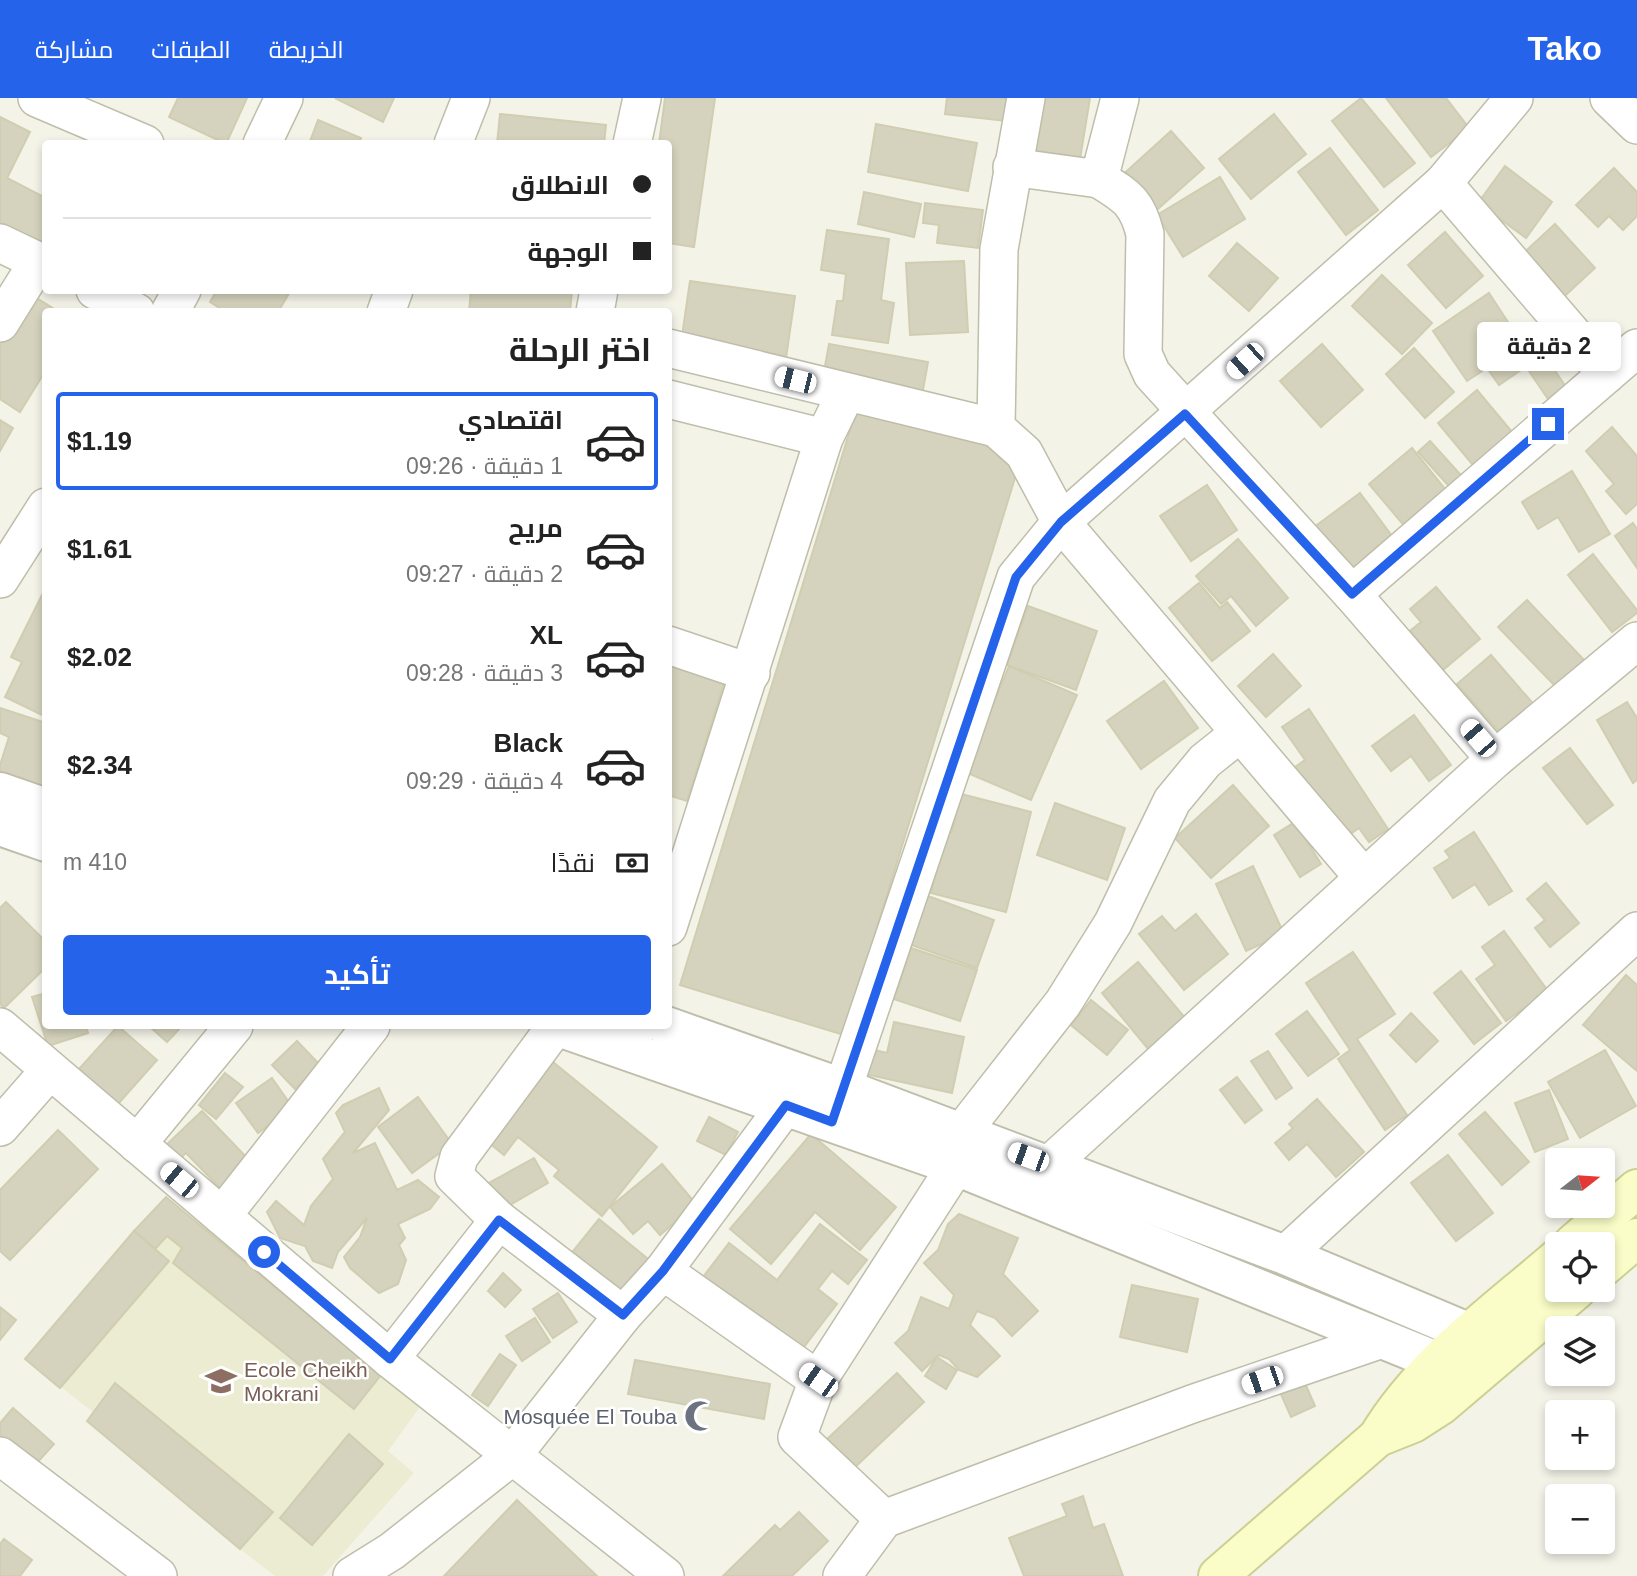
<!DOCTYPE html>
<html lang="ar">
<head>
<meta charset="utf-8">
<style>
	:root { --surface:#fff; --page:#f6f6f6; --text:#222; --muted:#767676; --line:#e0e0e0; --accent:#2563eb }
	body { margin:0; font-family:Helvetica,Cairo,sans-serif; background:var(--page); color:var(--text); direction:rtl; height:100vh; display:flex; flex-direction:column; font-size:26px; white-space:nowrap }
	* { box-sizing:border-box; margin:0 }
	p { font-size:23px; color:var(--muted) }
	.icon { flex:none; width:38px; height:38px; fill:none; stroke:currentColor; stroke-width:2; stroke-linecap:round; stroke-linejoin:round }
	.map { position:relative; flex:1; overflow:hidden; direction:ltr }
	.details { position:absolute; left:42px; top:210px; width:630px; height:721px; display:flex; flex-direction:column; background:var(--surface); border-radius:7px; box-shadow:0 4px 10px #0003; direction:rtl }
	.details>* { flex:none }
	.banner { position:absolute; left:42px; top:42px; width:630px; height:154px; border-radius:7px; box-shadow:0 4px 10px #0003; direction:rtl; display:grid; align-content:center; height:154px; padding:0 21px; background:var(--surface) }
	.needle { width:46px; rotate:73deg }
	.buttons { position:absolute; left:1545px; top:1050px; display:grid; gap:14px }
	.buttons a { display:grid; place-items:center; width:70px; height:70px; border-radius:7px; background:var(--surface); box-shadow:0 4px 10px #0003; font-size:35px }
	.end { position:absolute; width:32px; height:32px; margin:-16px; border:9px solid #2563eb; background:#fff; box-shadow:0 0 0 4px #fff }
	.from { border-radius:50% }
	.bubble { position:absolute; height:49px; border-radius:7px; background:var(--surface); box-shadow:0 4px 10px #0003; font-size:23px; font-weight:700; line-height:49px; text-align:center; direction:rtl }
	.car { position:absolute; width:21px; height:42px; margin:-21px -10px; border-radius:9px; box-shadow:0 0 5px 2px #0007; background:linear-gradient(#fff 24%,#345 0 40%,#fff 0 76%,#345 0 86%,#fff 0) }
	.banner b { display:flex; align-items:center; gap:24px; height:66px; font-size:26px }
	.banner b+b { border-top:2px solid var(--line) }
	.banner i { width:18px; height:18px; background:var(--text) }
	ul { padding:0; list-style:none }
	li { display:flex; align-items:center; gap:21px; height:98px; margin:0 14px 10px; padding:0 7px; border:4px solid transparent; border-radius:7px }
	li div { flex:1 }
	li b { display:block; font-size:26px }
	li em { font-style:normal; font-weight:700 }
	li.active { border-color:var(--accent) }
	li>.icon { width:63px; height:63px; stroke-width:1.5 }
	h2 { padding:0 21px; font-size:32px; line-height:84px }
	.pay { display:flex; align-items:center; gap:18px; height:77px; padding:0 21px; font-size:26px }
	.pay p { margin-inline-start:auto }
	.cta { display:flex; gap:14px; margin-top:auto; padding:14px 21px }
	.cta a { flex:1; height:80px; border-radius:7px; background:var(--accent); color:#fff; font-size:28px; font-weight:700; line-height:80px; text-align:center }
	header { display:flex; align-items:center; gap:42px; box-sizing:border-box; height:98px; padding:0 35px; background:var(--accent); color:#fff }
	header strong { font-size:33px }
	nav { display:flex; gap:38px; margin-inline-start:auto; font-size:24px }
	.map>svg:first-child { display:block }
	.education { fill:#ececd2 }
	.building { fill:#d5d3bd; stroke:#d0cdb0; stroke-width:2 }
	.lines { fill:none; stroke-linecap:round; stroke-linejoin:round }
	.minor-casing { stroke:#bfbeaa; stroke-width:40 }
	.tertiary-casing { stroke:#bfbeaa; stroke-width:42 }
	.secondary-casing { stroke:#cdd095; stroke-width:42 }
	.minor { stroke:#fff; stroke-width:37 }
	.tertiary { stroke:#fff; stroke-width:38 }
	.secondary { stroke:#fafdc7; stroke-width:38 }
	.route { stroke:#2563eb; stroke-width:9 }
	.labels { text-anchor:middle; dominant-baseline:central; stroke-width:5; stroke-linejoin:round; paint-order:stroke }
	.education-label { font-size:21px; fill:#785e54; stroke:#fff; text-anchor:start }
	.worship-label { font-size:21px; fill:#5b616d; stroke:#fff; text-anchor:end }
</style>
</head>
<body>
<header>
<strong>Tako</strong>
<nav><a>الخريطة</a><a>الطبقات</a><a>مشاركة</a></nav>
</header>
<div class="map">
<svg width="1637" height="1478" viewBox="0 0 1637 1478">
	<rect width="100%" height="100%" fill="#f3f3e8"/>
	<!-- education -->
	<polygon class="education" points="166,1099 420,1309 388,1353 414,1375 323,1478 275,1478 240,1451 93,1314 25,1261"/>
	<!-- building -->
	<g class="building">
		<polygon points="178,0 247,0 226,46 169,19"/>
		<polygon points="335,0 394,0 383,24"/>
		<polygon points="665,0 715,0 694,149 668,145 668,46 659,46"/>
		<polygon points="947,0 1009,0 1006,23 945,16"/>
		<polygon points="1021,0 1090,0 1079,67 1011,56"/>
		<polygon points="1361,0 1415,65 1384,89 1332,23"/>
		<polygon points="1386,0 1446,0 1469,30 1431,59"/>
		<polygon points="500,16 606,27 604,46 497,46"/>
		<polygon points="1274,16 1306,56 1251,101 1219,61"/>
		<polygon points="0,19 30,34 7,80 46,100 46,134 28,170 0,156"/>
		<polygon points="318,22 361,40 359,46 309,46"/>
		<polygon points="876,26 977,45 968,93 868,74"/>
		<polygon points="1171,33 1204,70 1151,117 1118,81"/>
		<polygon points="1330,50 1378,112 1346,137 1298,74"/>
		<polygon points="1505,68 1552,104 1526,140 1478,105"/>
		<polygon points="1614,70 1637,94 1637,118 1623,132 1609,118 1598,129 1576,107"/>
		<polygon points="1220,79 1245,121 1183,159 1157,117"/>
		<polygon points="864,94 921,106 914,139 858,126"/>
		<polygon points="925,105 983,112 978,150 937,145 939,127 923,125"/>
		<polygon points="1555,126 1595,170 1556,206 1516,162"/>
		<polygon points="827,132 889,141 881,202 894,205 888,245 832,237 837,203 843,203 846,176 821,172"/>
		<polygon points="1445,134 1483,178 1446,210 1408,167"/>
		<polygon points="1237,145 1278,180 1249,213 1209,178"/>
		<polygon points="964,163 968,234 910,237 906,165"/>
		<polygon points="1382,177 1432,225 1402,256 1352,208"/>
		<polygon points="690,183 795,198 786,260 681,245"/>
		<polygon points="24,192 59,214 46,214 46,272 20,314 0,301 0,230"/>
		<polygon points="217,192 291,192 278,214 226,214 210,204"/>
		<polygon points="471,192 572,192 570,214 469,214"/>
		<polygon points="1489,195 1523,247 1533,240 1566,289 1548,301 1514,251 1509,255 1521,272 1499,287 1487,270 1467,283 1433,233"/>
		<polygon points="829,246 928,264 921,303 822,285"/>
		<polygon points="1322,246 1363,292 1321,329 1280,283"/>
		<polygon points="1414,250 1454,294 1425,320 1386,276"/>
		<polygon points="1477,292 1517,340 1478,373 1438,325"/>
		<polygon points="858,306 1022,357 844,937 680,887"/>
		<polygon points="0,322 13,330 0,353"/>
		<polygon points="1612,329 1637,358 1637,406 1626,416 1606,393 1614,386 1586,353"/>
		<polygon points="1430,343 1468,385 1456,396 1418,354"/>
		<polygon points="1412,350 1454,402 1412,437 1369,386"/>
		<polygon points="1572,373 1610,436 1579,454 1558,419 1538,431 1522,404"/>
		<polygon points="1207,387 1237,432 1191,463 1160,418"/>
		<polygon points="1360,395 1398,446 1347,485 1309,433"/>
		<polygon points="1633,425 1637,431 1637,470 1615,438"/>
		<polygon points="1238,441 1288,500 1256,528 1231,498 1221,506 1196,478"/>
		<polygon points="1593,456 1637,512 1637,515 1612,534 1568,477"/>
		<polygon points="1199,485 1220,510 1227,504 1250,533 1212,563 1169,510"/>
		<polygon points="46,489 46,619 5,599 22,564 11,559"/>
		<polygon points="1436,489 1480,541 1443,572 1410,533 1421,524 1410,511"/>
		<polygon points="1527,502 1586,564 1558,591 1498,529"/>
		<polygon points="1028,508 1097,533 1076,592 1007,567"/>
		<polygon points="1273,556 1301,588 1266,619 1238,588"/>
		<polygon points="1491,557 1536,609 1503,638 1457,586"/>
		<polygon points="668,561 726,579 687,703 668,697"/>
		<polygon points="1009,568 1077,597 1031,702 965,674"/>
		<polygon points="1164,583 1198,630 1141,671 1107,623"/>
		<polygon points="1627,604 1637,620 1637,682 1633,685 1597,622"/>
		<polygon points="0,610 46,625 46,695 0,686 0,667 9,639 0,635"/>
		<polygon points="1309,611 1388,731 1369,744 1359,730 1339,744 1295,669 1305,662 1282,629"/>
		<polygon points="1414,617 1451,667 1429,683 1411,658 1391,673 1372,648"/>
		<polygon points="1570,650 1613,707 1587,726 1543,670"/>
		<polygon points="1233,687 1269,728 1211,780 1175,740"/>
		<polygon points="961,696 1031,714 1006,814 931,795 946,733 952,734"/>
		<polygon points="1055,705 1125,730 1107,782 1037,757"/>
		<polygon points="1295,724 1321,766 1300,779 1274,737"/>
		<polygon points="1474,734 1512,793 1489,807 1475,786 1453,800 1434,770 1450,760 1445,753"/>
		<polygon points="1253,768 1284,836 1246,853 1216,786"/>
		<polygon points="1546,785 1579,825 1550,849 1535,830 1545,822 1527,801"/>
		<polygon points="928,798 994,822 977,870 911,847"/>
		<polygon points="6,804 46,844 46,869 4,910 0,906 0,810"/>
		<polygon points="1196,816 1228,856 1184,892 1139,836 1162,818 1175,833"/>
		<polygon points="1504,833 1548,893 1506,923 1476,881 1495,867 1482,849"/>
		<polygon points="911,850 977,872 960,923 894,901"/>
		<polygon points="1353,854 1395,916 1357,941 1407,1017 1385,1032 1338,961 1350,952 1306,885"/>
		<polygon points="1138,864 1186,921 1149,952 1102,895"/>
		<polygon points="1461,873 1501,925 1474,946 1434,895"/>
		<polygon points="1626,877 1637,887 1637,973 1583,927"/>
		<polygon points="46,895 46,928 86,928 88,935 48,948 32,899"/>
		<polygon points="1091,902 1128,932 1107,957 1071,927"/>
		<polygon points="1307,913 1339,956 1308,978 1276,936"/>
		<polygon points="1411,915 1438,943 1416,964 1390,937"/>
		<polygon points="894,924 964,939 952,995 856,974 862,949 887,955"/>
		<polygon points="118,928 157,962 118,1006 79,971"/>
		<polygon points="149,928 182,928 167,944"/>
		<polygon points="297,943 320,967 295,991 272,967"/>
		<polygon points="1605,952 1636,1008 1580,1040 1548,984"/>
		<polygon points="1268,953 1292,990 1276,1001 1251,963"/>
		<polygon points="553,964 657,1049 602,1118 554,1078 559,1072 518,1039 504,1057 488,1044"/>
		<polygon points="225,975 243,989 216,1021 199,1007"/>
		<polygon points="1237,979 1262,1012 1245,1025 1220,992"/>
		<polygon points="272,980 293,1010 258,1035 236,1005"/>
		<polygon points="379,990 389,1012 353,1055 375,1045 397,1092 418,1082 439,1099 430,1111 398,1126 405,1140 399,1147 406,1162 398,1186 379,1195 350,1170 344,1159 360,1139 367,1120 338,1154 332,1170 313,1163 305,1148 280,1140 267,1114 276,1103 304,1127 311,1108 333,1081 323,1061 345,1034 336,1015 343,1007"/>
		<polygon points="1549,992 1568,1041 1535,1054 1515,1005"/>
		<polygon points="418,999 452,1046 412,1075 378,1029"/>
		<polygon points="1317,1001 1364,1054 1336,1079 1307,1046 1289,1062 1275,1045 1293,1030 1289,1026"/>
		<polygon points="202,1013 250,1063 221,1091 186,1055 175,1065 162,1051"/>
		<polygon points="1485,1014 1529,1064 1502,1087 1459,1036"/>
		<polygon points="709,1019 738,1034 726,1057 697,1043"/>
		<polygon points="58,1032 98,1071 10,1162 0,1153 0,1092"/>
		<polygon points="811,1036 896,1109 860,1152 815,1114 771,1166 730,1131"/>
		<polygon points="1448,1057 1493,1115 1456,1143 1411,1085"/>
		<polygon points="534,1060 548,1085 503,1111 489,1085"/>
		<polygon points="662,1066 696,1106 660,1137 648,1123 633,1136 610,1109"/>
		<polygon points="166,1099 381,1277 354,1311 173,1165 182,1150 167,1138 155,1151 134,1133"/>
		<polygon points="959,1116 1018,1140 1003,1176 1038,1213 1012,1238 995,1220 977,1213 970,1227 1000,1258 977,1279 959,1272 949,1261 939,1257 922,1273 895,1245 908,1233 921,1199 949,1211 954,1197 924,1165 938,1152 948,1126"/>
		<polygon points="599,1121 648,1161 613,1203 565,1163"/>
		<polygon points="820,1126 867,1162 848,1186 832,1173 818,1191 837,1206 800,1254 703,1179 729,1145 777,1182"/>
		<polygon points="134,1133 169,1163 60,1290 25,1261"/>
		<polygon points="503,1175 521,1192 505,1209 488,1193"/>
		<polygon points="1132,1187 1198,1201 1187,1254 1120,1239"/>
		<polygon points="558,1195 577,1224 553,1240 533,1211"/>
		<polygon points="0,1209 16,1222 0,1242"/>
		<polygon points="535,1220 550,1244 522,1263 506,1238"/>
		<polygon points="500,1256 516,1267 488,1308 472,1297"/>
		<polygon points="937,1259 957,1272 946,1291 925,1278"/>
		<polygon points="635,1262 770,1286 764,1321 628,1296"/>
		<polygon points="897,1275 924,1304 853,1371 826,1342"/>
		<polygon points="1304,1283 1315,1308 1291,1319 1280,1294"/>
		<polygon points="115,1285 273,1414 240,1451 87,1323"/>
		<polygon points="13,1310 54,1346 16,1388 0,1373 0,1325"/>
		<polygon points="349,1336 383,1366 312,1447 280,1420"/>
		<polygon points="1083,1398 1093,1430 1104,1426 1123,1478 1024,1478 1009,1440 1067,1418 1062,1406"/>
		<polygon points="517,1402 597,1478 444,1478"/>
		<polygon points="799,1414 828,1443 792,1478 723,1478 775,1427 780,1432"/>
		<polygon points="4,1441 32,1462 20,1478 0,1478 0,1446"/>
	</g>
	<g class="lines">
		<defs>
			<g id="minor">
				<polyline points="37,0 145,46"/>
				<polyline points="1609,0 1637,27"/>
				<polyline points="262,46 284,0"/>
				<polyline points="453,46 471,0"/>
				<polyline points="632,46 642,0"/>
				<polyline points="1012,69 1099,81 1120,0"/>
				<path d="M1099 81C1126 98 1137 103 1145 136L1143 256 1152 276 1352 496 1495 661"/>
				<polyline points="1443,85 1607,276"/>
				<polyline points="0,145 46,167"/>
				<polyline points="95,192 136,214"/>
				<polyline points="170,214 182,192"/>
				<polyline points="386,214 394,192"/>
				<polyline points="595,214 599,192"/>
				<polyline points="0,225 38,164"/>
				<polyline points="668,250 996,330"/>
				<polyline points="668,301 824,340"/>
				<polyline points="0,481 46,409"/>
				<polyline points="1352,496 1637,250"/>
				<polyline points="668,547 751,575"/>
				<polyline points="1364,780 1061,424 1443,85 1514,0"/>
				<polyline points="668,829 824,340 846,295"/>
				<polyline points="556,928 459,1059 454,1078 499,1122 623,1217"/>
				<polyline points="0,929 390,1261 665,1478"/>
				<polyline points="626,952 638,928"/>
				<polyline points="833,1020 1016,479 1061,424 1024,355 996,330 999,151 1026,0"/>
				<polyline points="0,1029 50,972"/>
				<polyline points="962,1034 1063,905 1113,825 1172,703 1205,663 1240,635"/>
				<polyline points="137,1046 234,928"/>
				<polyline points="1049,1067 1495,661 1637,543"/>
				<polyline points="222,1118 371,928"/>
				<polyline points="1285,1157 1637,833"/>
				<polyline points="663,1173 818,1282"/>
				<polyline points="390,1261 499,1122"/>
				<polyline points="0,1358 158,1478"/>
				<polyline points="884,1421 797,1339 818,1282 956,1068"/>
				<polyline points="352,1478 392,1453 511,1359 623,1217 663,1173 786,1007"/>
				<polyline points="842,1478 884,1421 1192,1306 1379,1242"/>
			</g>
			<g id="tertiary">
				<polyline points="0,694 46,710"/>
				<polyline points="0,728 46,744"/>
				<polyline points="556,928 956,1068 1466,1275"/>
				<polyline points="666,928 842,990 1285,1157 1496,1246"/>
			</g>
			<g id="secondary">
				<polyline points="1573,1146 1637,1091"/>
				<polyline points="1603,1169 1637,1140"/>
				<path d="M1378 1339C1422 1266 1493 1216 1558 1160"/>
				<polyline points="1218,1478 1378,1339 1413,1325 1441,1307 1576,1192"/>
			</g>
		</defs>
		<!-- minor casing -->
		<use href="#minor" class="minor-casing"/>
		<!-- tertiary casing -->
		<use href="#tertiary" class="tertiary-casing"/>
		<!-- secondary casing -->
		<use href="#secondary" class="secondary-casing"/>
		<!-- minor -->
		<use href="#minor" class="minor"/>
		<!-- tertiary -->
		<use href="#tertiary" class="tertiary"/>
		<!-- secondary -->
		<use href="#secondary" class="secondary"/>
	</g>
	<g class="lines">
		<!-- route -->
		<polyline class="route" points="264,1154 390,1261 499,1122 623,1217 663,1173 786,1007 832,1024 1016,479 1061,424 1185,316 1352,496 1548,326"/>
	</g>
	<!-- icons -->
	<defs>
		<symbol id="school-bare" viewBox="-9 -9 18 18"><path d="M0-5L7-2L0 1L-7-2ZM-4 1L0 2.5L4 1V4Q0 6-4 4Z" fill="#8d6e63" stroke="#fff" stroke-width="2.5" paint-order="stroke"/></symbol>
		<symbol id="mosque-bare" viewBox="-9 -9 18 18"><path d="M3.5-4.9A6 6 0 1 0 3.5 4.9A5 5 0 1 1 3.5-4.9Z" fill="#6b7280" stroke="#fff" stroke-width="2.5" paint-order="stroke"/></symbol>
	</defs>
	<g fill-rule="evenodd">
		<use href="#school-bare" x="199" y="1261" width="44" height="44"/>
		<use href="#mosque-bare" x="678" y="1296" width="44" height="44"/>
	</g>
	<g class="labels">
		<!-- education labels -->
		<g class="education-label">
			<text x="244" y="1271">Ecole Cheikh<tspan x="244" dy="24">Mokrani</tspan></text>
		</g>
		<!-- worship labels -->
		<g class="worship-label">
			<text x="677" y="1318">Mosquée El Touba</text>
		</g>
	</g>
</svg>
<div class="buttons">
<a><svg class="needle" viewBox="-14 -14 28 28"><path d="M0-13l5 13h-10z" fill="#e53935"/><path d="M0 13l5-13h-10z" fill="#767676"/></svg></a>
<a><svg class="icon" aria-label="locate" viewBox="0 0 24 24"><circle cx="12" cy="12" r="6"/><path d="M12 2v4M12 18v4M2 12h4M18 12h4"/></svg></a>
<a><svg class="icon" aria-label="layers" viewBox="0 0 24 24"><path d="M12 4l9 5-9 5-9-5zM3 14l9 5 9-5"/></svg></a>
<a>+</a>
<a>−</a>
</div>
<i class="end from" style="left:264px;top:1154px"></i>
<i class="end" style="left:1548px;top:326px"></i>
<div class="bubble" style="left:1477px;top:224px;width:144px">2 دقيقة</div>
<i class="car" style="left:1245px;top:263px;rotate:228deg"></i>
<i class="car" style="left:795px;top:282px;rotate:284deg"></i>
<i class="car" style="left:1478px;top:640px;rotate:319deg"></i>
<i class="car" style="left:1028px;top:1059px;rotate:290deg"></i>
<i class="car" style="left:179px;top:1082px;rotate:310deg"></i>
<i class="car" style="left:818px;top:1282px;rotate:305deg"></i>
<i class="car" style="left:1262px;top:1282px;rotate:251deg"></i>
<div class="banner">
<b><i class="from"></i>الانطلاق</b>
<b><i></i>الوجهة</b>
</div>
<section class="details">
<h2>اختر الرحلة</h2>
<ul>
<li class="active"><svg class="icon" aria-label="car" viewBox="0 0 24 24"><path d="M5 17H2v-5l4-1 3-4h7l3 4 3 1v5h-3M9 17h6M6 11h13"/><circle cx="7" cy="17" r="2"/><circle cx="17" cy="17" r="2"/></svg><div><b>اقتصادي</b><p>1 دقيقة · 09:26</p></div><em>$1.19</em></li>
<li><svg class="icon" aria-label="car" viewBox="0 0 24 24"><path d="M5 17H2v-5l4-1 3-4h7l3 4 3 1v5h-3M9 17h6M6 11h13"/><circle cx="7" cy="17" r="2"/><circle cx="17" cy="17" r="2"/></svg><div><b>مريح</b><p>2 دقيقة · 09:27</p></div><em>$1.61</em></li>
<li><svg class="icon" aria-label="car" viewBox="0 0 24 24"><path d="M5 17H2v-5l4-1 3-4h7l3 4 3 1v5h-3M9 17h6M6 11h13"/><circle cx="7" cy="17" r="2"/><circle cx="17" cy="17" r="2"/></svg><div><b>XL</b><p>3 دقيقة · 09:28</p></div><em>$2.02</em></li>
<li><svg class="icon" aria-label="car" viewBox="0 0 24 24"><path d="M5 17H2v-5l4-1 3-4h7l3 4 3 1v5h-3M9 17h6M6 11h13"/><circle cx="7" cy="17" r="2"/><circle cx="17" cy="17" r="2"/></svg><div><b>Black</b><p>4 دقيقة · 09:29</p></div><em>$2.34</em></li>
</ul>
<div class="pay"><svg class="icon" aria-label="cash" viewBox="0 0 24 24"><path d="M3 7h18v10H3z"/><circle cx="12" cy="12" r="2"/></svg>نقدًا<p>410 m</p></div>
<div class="cta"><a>تأكيد</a></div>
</section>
</div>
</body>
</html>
